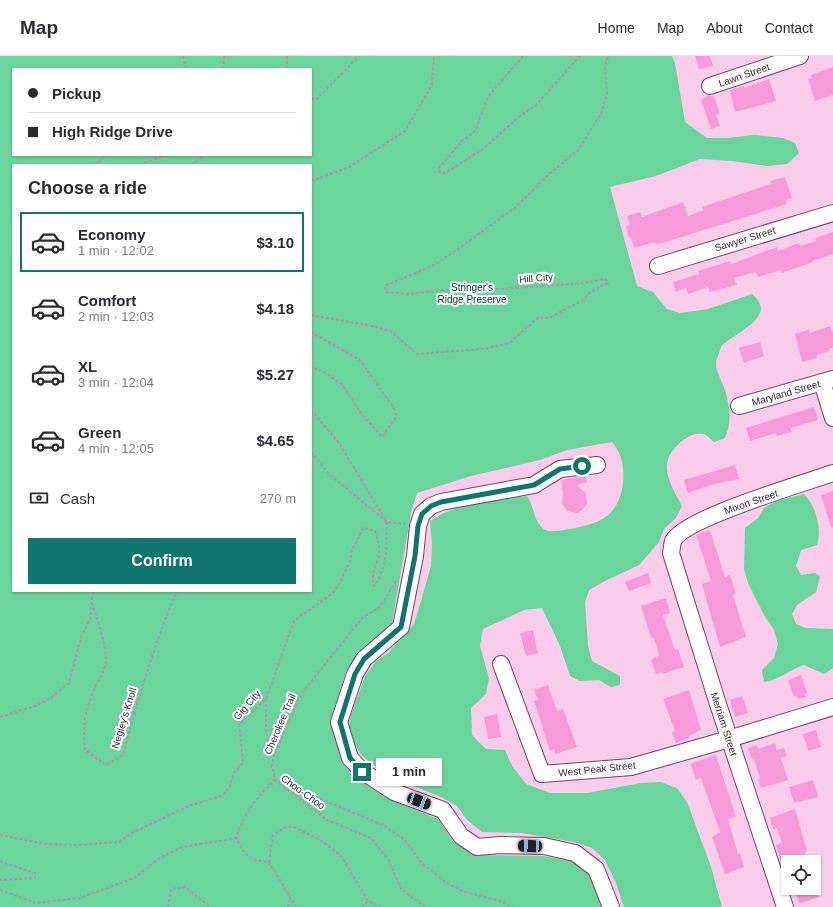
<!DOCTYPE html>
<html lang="en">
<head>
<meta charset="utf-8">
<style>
	:root { --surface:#fff; --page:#f2f2f3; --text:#2b2b33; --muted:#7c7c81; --line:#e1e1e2; --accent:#0f766e }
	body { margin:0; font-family:Helvetica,sans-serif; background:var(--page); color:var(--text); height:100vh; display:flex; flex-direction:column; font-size:15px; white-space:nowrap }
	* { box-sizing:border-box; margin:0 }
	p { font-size:13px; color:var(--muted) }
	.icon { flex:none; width:22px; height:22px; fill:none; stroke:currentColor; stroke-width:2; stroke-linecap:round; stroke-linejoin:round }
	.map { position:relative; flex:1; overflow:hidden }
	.details { position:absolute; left:12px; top:108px; width:300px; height:428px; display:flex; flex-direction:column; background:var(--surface); border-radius:0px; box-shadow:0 1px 3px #0004 }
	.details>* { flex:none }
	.top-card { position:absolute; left:12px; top:12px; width:300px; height:88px; border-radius:0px; box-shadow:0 1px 3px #0004; display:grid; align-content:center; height:88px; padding:0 16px; background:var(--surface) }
	.tools { position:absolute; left:781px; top:799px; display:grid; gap:8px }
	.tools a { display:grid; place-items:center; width:40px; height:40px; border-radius:0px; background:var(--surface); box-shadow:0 1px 3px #0004; font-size:20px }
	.end { position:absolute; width:18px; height:18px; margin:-9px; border:5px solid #0f766e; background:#fff; box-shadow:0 0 0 2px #fff }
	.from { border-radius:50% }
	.bubble { position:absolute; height:28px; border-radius:0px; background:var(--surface); box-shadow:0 1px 3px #0004; font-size:13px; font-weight:800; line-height:28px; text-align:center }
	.car { position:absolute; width:12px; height:24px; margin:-12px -6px; border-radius:5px; box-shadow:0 0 3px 1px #0007; background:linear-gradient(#222 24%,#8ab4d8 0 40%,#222 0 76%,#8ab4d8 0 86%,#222 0) }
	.top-card b { display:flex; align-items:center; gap:14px; height:38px; font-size:15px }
	.top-card b+b { border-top:1px solid var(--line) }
	.top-card i { width:10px; height:10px; background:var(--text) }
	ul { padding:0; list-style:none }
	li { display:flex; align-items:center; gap:12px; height:60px; margin:0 8px 6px; padding:0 8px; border:2px solid transparent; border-radius:0px }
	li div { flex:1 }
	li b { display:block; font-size:15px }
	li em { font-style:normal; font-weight:800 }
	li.on { border-color:var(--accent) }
	li>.icon { width:36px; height:36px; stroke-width:1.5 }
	h2 { padding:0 16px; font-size:18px; line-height:48px }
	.pay { display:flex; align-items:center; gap:10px; height:44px; padding:0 16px; font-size:15px }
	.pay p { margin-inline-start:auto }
	.primary-button { display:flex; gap:8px; margin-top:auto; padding:8px 16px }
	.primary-button a { flex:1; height:46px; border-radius:0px; background:var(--accent); color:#fff; font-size:16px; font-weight:800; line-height:46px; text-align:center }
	header { display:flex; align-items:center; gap:24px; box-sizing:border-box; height:56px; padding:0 20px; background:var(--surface); border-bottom:1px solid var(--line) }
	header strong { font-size:19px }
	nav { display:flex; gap:22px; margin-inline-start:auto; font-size:14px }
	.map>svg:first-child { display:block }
	.green { fill:#69d59d; fill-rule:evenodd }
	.building { fill:#f69ada }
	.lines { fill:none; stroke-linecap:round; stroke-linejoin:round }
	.minor-casing { stroke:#7c3d6b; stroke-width:18 }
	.path { stroke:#b891ab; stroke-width:2; stroke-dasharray:3 2; stroke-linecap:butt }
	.minor { stroke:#fff; stroke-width:16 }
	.route { stroke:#0f766e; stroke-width:5 }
	.labels { text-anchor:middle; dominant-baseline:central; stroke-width:4; stroke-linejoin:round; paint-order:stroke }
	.street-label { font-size:10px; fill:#391d31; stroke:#fcfcfc }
	.park-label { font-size:10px; fill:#00351e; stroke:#fcfcfc }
</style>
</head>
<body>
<header>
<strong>Map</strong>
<nav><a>Home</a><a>Map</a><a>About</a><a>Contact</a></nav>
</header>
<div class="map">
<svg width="833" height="851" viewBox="0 0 833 851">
	<rect width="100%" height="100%" fill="#f9ccea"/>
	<!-- green -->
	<g class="green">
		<path d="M0 0H672L675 7 685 66 707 82H728L754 79 783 82 795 87 799 97 787 108 767 110 732 105 700 103 656 120 610 131 637 230 653 236 667 253 680 257 708 253 752 238C781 261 731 278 721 291 720 294 719 297 718 300 712 312 722 323 725 334 730 351 732 366 725 382L714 386C711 384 707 379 704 378 691 374 672 391 668 403 663 418 675 437 682 450L676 462 664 473 659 486 639 509 605 525 589 534 585 546 588 590 592 605 620 620V629L611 631 599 624 580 625 570 620 560 590 542 552 524 554 483 573 480 590 489 622 486 638 471 652 472 679 486 693 505 694 512 710 526 728 550 737H587L641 727 661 726 677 732 687 746 711 811 722 851H624L616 827 605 804 592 792 574 786 522 777 482 776 467 764 457 750 443 742 414 730 396 725 362 700 355 689 349 670 350 662 365 620 376 605 388 597 409 574 414 568 421 545 431 510 432 487 430 465C457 446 496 445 527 440 534 449 533 466 545 474 552 477 563 474 569 473 582 471 596 468 607 460 627 444 629 404 612 386L567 394 540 404 471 420 417 437 411 457 392 567 361 595 347 613 330 665 341 704 353 720 389 743 438 763 453 785 474 799 543 800 572 805 590 819 602 851H0ZM13 13H311V99H13ZM13 109H311V535H13Z"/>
		<path d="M804 438C816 450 822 473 817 489L801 494 796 510 801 519 815 517 820 521 816 536 797 549 792 558 796 568 805 572 833 573V612L824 618 804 609C789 614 779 624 764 626L762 614 774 602 778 588 774 574 764 559 748 527 744 513 745 472 758 462 764 452 776 445Z"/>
	</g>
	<!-- building -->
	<g class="building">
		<polygon points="695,0 710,0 713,10 699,13"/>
		<polygon points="833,11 833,39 815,45 808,23 812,22 811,19"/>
		<polygon points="769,23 776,45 735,56 730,34 744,30 744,32"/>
		<polygon points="709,39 714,40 720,58 716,59 720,70 711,73 701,44"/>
		<polygon points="785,121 792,142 786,144 787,148 656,189 655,186 634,192 631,181 629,182 626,170 630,169 627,160 640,156 642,161 683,146 688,160 704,154 702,151 771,128 770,125"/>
		<polygon points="833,176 833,198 812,205 813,206 782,217 781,214 759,221 755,216 734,222 737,229 709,236 708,231 688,238 686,232 676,236 673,226 699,218 698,215 730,205 731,208 777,191 778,195 799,187 800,190 816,185 815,182"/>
		<polygon points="830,270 833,277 833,291 829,293 830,295 816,299 817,302 802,306 795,278 809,274 810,277"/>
		<polygon points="760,286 764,300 744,307 739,292"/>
		<polygon points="814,351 818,364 791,372 792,376 777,380 776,377 750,385 746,372"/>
		<polygon points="735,409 739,423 714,428 688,437 684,424"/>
		<polygon points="586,420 587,426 577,429 586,438 587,448 581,455 577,457 567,455 562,448 563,437 561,424"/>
		<polygon points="833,435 833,471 831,471 821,439"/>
		<polygon points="710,474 725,521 730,519 736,538 733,539 746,581 720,591 702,528 711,525 696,479"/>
		<polygon points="648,517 651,527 629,535 625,526"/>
		<polygon points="666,542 670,557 663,559 675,594 678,593 684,611 663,618 662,616 656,618 651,604 659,599 654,582 651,582 641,550"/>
		<polygon points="533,574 538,597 526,600 520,577"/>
		<polygon points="801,619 807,637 805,638 806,641 798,643 796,640 794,641 788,624"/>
		<polygon points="548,629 557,655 563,653 577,691 555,698 554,693 550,695 534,645 538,644 534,634"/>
		<polygon points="689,634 701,674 689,680 689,682 676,687 672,676 675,675 663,643"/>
		<polygon points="742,640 748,657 735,661 730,644"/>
		<polygon points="497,658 501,681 488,683 484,661"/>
		<polygon points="816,674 821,691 808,695 803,678"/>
		<polygon points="775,687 777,694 784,692 787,700 781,702 788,724 761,732 758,723 760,723 754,703 752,704 748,692 757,689 758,693"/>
		<polygon points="716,699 736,761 728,763 738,798 740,797 744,811 725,818 712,781 720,776 701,722 696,724 691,709 692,707"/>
		<polygon points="813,724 818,741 794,747 789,731"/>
		<polygon points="795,753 807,795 805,796 808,806 781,806 776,789 782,787 777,772 773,773 770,762"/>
		<polygon points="794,832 816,832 819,841 799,848"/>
	</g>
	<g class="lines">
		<defs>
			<g id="minor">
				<polyline points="710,30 800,0"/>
				<polyline points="658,210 833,157"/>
				<polyline points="822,326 833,362"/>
				<polyline points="739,350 833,323"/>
				<polyline points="597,409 560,413 534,429 441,446 431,450 422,458 418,470 415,500 401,571 364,603 355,618 339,666 350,702 362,715 394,736 443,754 461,780 477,791 500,789 544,790 575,797 596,813 611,851"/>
				<polyline points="501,608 542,718 631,711 729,683 833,651"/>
				<path d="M785 851 717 645 671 497C672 493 672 488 673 485 684 462 805 427 833 417"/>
			</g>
		</defs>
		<!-- minor casing -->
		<use href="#minor" class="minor-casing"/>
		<!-- path -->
		<g class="path">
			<polyline points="183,0 186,13"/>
			<polyline points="287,0 287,13"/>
			<polyline points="523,0 487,42 476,74 462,85 439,112 440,117 445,117 483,93 521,59 535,50 580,0"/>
			<polyline points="223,13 224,0"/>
			<polyline points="311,43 317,43 359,0"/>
			<polyline points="95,109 105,99"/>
			<polyline points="140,109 166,99"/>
			<polyline points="192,109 204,99"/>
			<polyline points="311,125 349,111 405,75 432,29 434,0"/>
			<polyline points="311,259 372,270 390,275 417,298 483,293 509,287 539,261 549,262 583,244 590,236 608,227 605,223 584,227 501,233 443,234 410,238 386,236 385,230 434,209 458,193 516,151 548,119 578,94 602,56 607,37 605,11 608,0"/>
			<polyline points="311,276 360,304 395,354 396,361 382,381 360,356 342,328 322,315 311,311"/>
			<polyline points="311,354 339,387 385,463"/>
			<polyline points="311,396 330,419 387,466 405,468"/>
			<polyline points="396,525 380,551 363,561 301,638 274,699 272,709 275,724 383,769 405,784 420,805 445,826 462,835 500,845 512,851"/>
			<path d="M92 547C98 566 106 587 106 607 105 614 98 625 95 632 84 655 83 669 85 694L106 709 123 699C138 643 154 588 177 535"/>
			<polyline points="266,643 266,676 273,697"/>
			<polyline points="0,661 38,649 52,641 69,627 81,581 90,564 93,535"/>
			<path d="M276 724C258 738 243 759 236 782 245 800 249 804 269 806L296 851"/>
			<polyline points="279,727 327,764 371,782 389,805 401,833 425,851"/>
			<path d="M0 779 44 788 75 789 119 786 132 777 191 749 222 740 230 731 233 718 243 707 239 668 266 643 294 565 333 537 340 527 350 505 352 494 363 472 375 475C378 485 381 494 378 503 375 513 371 519 374 530 388 511 386 489 387 466"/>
			<polyline points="0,805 7,808 35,817 35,822 0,824"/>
			<polyline points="269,806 273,779 286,771 294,771 324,786 341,800 368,845"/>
			<polyline points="0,834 36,847 80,842 134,822 161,801 183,791 236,782"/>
			<polyline points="168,851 171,833 185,831 210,851"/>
			<polyline points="288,851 290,843"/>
			<polyline points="362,851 368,845 381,851"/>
		</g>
		<!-- minor -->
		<use href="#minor" class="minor"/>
	</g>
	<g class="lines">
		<!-- route -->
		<polyline class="route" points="362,716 350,702 340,666 355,618 364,603 401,571 415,500 418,470 422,458 431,450 441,446 534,429 560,413 582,410"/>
	</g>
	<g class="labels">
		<!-- street labels -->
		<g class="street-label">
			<text transform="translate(744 19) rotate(-19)">Lawn Street</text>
			<text transform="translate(745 183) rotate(-17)">Sawyer Street</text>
			<text transform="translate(536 222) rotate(-5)">Hill City</text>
			<text transform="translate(786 337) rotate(-16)">Maryland Street</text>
			<text transform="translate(751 446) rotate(-19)">Mixon Street</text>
			<text transform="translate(247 649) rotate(-49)">Gig City</text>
			<text transform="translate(124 662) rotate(-73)">Negley's Knoll</text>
			<text transform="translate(280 668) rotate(-67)">Cherokee Trail</text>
			<text transform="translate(724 668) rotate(72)">Merriam Street</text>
			<text transform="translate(597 713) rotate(-6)">West Peak Street</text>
			<text transform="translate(303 736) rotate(36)">Choo-Choo</text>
		</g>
		<!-- park labels -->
		<g class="park-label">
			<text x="472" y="231">Stringer's<tspan x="472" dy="12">Ridge Preserve</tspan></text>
		</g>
	</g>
</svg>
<div class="tools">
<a><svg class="icon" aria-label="locate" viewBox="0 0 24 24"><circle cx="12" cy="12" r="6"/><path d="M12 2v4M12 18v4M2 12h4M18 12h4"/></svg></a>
</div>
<i class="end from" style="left:582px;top:410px"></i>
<i class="end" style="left:362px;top:716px"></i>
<div class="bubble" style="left:376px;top:702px;width:66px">1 min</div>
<i class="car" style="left:419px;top:745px;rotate:111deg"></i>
<i class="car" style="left:530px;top:790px;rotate:272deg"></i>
<div class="top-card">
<b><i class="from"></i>Pickup</b>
<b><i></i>High Ridge Drive</b>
</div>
<section class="details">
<h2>Choose a ride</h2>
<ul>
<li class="on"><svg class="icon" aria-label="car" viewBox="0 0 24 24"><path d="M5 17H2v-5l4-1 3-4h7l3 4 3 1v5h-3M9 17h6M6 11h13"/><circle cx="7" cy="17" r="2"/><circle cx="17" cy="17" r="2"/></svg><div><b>Economy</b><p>1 min · 12:02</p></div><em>$3.10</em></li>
<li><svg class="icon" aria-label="car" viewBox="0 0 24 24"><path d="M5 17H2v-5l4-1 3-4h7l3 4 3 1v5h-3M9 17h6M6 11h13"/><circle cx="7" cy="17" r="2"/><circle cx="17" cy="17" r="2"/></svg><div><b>Comfort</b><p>2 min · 12:03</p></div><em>$4.18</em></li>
<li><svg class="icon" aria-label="car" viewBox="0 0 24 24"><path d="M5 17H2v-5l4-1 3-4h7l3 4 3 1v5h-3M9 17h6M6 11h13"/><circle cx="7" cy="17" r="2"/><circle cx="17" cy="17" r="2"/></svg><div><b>XL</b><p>3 min · 12:04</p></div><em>$5.27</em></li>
<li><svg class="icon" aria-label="car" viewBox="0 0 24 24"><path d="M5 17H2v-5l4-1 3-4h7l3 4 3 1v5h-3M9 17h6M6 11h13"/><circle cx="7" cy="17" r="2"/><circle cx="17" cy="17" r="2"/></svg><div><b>Green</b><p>4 min · 12:05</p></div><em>$4.65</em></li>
</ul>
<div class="pay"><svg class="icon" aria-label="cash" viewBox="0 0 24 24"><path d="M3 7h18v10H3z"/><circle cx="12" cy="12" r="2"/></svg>Cash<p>270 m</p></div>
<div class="primary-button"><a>Confirm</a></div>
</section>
</div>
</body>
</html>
